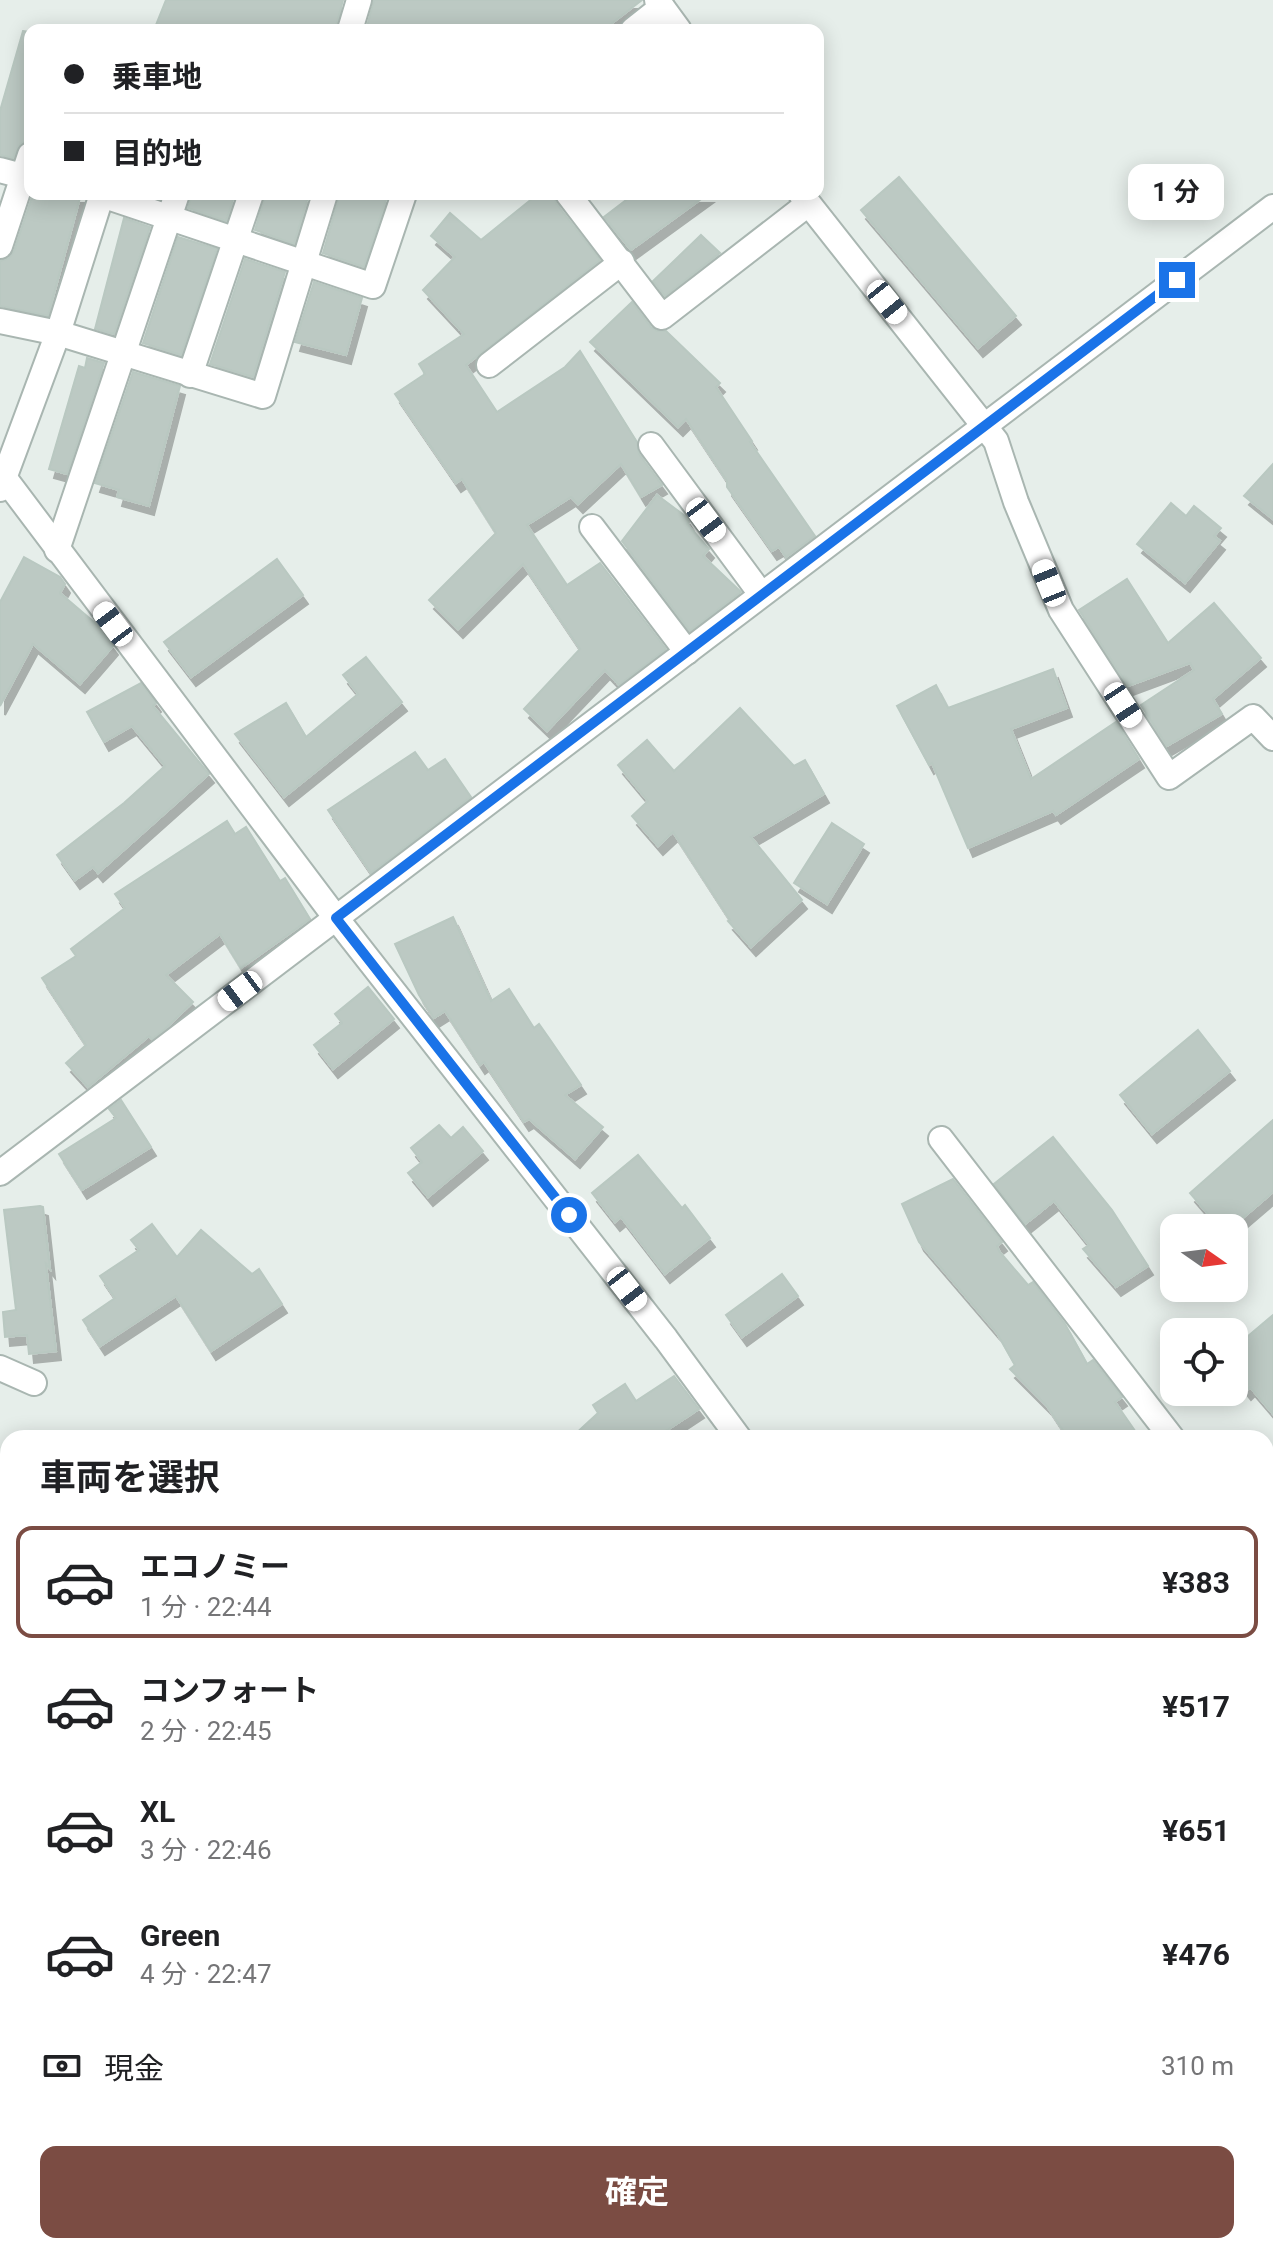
<!DOCTYPE html>
<html lang="ja">
<head>
<meta charset="utf-8">
<style>
	:root { --surface:#fff; --page:#f6f6f6; --text:#202124; --muted:#757577; --line:#e0e0e0; --accent:#7b4c43 }
	body { margin:0; font-family:Roboto,"Noto Sans JP",sans-serif; background:var(--page); color:var(--text); height:100vh; display:flex; flex-direction:column; font-size:30px; white-space:nowrap }
	* { box-sizing:border-box; margin:0 }
	p { font-size:26px; color:var(--muted) }
	.icon { flex:none; width:44px; height:44px; fill:none; stroke:currentColor; stroke-width:2; stroke-linecap:round; stroke-linejoin:round }
	.map { position:relative; flex:1; overflow:hidden }
	.drawer { position:absolute; left:0px; top:1430px; width:1274px; height:824px; display:flex; flex-direction:column; background:var(--surface); border-radius:24px 24px 0 0; box-shadow:0 4px 20px #0003 }
	.drawer>* { flex:none }
	.hud { position:absolute; left:24px; top:24px; width:800px; height:176px; border-radius:16px; box-shadow:0 4px 20px #0003; display:grid; align-content:center; height:176px; padding:0 40px; background:var(--surface) }
	.needle { width:52px; rotate:104deg }
	.tools { position:absolute; left:1160px; top:1214px; display:grid; gap:16px }
	.tools a { display:grid; place-items:center; width:88px; height:88px; border-radius:16px; background:var(--surface); box-shadow:0 4px 20px #0003; font-size:40px }
	.end { position:absolute; width:36px; height:36px; margin:-18px; border:10px solid #1a73e8; background:#fff; box-shadow:0 0 0 4px #fff }
	.from { border-radius:50% }
	.bubble { position:absolute; height:56px; border-radius:16px; background:var(--surface); box-shadow:0 4px 20px #0003; font-size:26px; font-weight:700; line-height:56px; text-align:center }
	.car { position:absolute; width:24px; height:48px; margin:-24px -12px; border-radius:10px; box-shadow:0 0 6px 2px #0007; background:linear-gradient(#fff 24%,#345 0 40%,#fff 0 76%,#345 0 86%,#fff 0) }
	.hud b { display:flex; align-items:center; gap:28px; height:76px; font-size:30px }
	.hud b+b { border-top:2px solid var(--line) }
	.hud i { width:20px; height:20px; background:var(--text) }
	ul { padding:0; list-style:none }
	li { display:flex; align-items:center; gap:24px; height:112px; margin:0 16px 12px; padding:0 24px; border:4px solid transparent; border-radius:16px }
	li div { flex:1 }
	li b { display:block; font-size:30px }
	li em { font-style:normal; font-weight:700 }
	li.selected { border-color:var(--accent) }
	li>.icon { width:72px; height:72px; stroke-width:1.5 }
	h2 { padding:0 40px; font-size:36px; line-height:96px }
	.pay { display:flex; align-items:center; gap:20px; height:88px; padding:0 40px; font-size:30px }
	.pay p { margin-inline-start:auto }
	.action { display:flex; gap:16px; margin-top:auto; padding:16px 40px }
	.action a { flex:1; height:92px; border-radius:16px; background:var(--accent); color:#fff; font-size:32px; font-weight:700; line-height:92px; text-align:center }
	.map>svg:first-child { display:block }
	.building { fill:#bcc9c3; stroke:#b9c8c1; stroke-width:2; filter:url(#shadow) }
	.lines { fill:none; stroke-linecap:round; stroke-linejoin:round }
	.minor-casing { stroke:#a9b6b1; stroke-width:28 }
	.tertiary-casing { stroke:#a9b6b1; stroke-width:28 }
	.trunk-casing { stroke:#c2cac7; stroke-width:28 }
	.minor { stroke:#fff; stroke-width:24 }
	.tertiary { stroke:#fff; stroke-width:24 }
	.trunk { stroke:#508676; stroke-width:24 }
	.route { stroke:#1a73e8; stroke-width:10 }
</style>
</head>
<body>
<div class="map">
<svg width="1273" height="2254" viewBox="0 0 1273 2254">
	<defs>
		<filter id="shadow"><feDropShadow dx="5" dy="9" stdDeviation="0" flood-color="#0004"/></filter>
	</defs>
	<rect width="100%" height="100%" fill="#e6eeea"/>
	<!-- building -->
	<g class="building">
		<polygon points="166,0 343,0 335,30 154,30"/>
		<polygon points="374,0 642,0 603,30 366,30"/>
		<polygon points="23,31 30,32 30,139 20,144 13,158 0,155 0,111"/>
		<polygon points="899,177 1016,316 978,348 861,210"/>
		<polygon points="33,194 81,194 48,316 0,306 0,261 9,258 14,251"/>
		<polygon points="192,194 235,194 226,221 188,208"/>
		<polygon points="266,194 309,194 294,244 255,230"/>
		<polygon points="340,194 388,194 364,267 323,253"/>
		<polygon points="538,194 553,194 556,203 600,260 466,365 497,412 565,367 580,351 637,442 639,454 662,485 641,497 621,464 578,504 571,497 527,525 567,585 600,563 666,649 619,685 605,670 547,731 524,709 580,649 523,564 458,629 429,600 496,533 462,479 456,483 395,394 425,374 419,364 464,334 423,290 455,257 431,236 450,213 481,240"/>
		<polygon points="634,194 708,194 631,250 604,217"/>
		<polygon points="124,218 150,227 114,334 95,329"/>
		<polygon points="701,235 720,253 665,296 653,281"/>
		<polygon points="178,237 217,249 181,355 143,343"/>
		<polygon points="245,259 285,272 253,377 210,364"/>
		<polygon points="314,282 362,298 346,355 295,342"/>
		<polygon points="632,302 651,327 657,331 666,331 720,383 716,387 752,441 750,442 815,536 786,557 779,547 772,551 727,487 727,481 686,419 678,427 590,342"/>
		<polygon points="87,358 104,363 67,474 49,469 79,366 85,368"/>
		<polygon points="133,372 180,386 149,506 117,497 119,490 95,483"/>
		<polygon points="1273,464 1273,519 1244,496"/>
		<polygon points="657,495 685,516 689,522 687,524 709,549 703,556 741,592 690,631 622,541"/>
		<polygon points="1171,503 1186,516 1194,506 1221,528 1214,536 1220,541 1185,583 1137,544"/>
		<polygon points="24,557 60,577 65,584 60,593 95,623 113,646 80,684 33,644 0,706 0,602"/>
		<polygon points="277,559 303,595 191,677 164,642"/>
		<polygon points="1127,579 1168,643 1214,603 1261,658 1213,699 1222,714 1167,746 1141,705 1194,670 1190,663 1128,686 1079,610"/>
		<polygon points="366,657 402,702 284,797 235,734 286,703 306,737 358,694 343,675"/>
		<polygon points="1053,669 1067,708 1011,729 1031,779 1116,722 1139,759 1056,815 1053,811 968,848 932,763 929,765 897,706 936,685 948,708"/>
		<polygon points="141,683 156,703 153,706 209,774 98,873 93,867 75,880 57,855 124,803 165,766 132,726 104,742 87,712"/>
		<polygon points="740,708 794,766 805,760 824,794 751,837 802,900 751,947 728,921 730,920 673,832 658,846 632,816 648,801 618,765 647,740 674,771"/>
		<polygon points="415,752 428,770 445,759 471,797 371,873 328,810"/>
		<polygon points="227,821 235,834 246,827 280,881 285,878 310,919 241,968 220,934 166,975 193,1002 164,1030 152,1039 149,1036 88,1087 66,1063 86,1045 42,978 76,956 71,949 125,908 115,894"/>
		<polygon points="832,823 864,844 827,904 794,883"/>
		<polygon points="453,917 491,1001 509,989 534,1028 539,1024 551,1041 581,1085 565,1095 603,1127 575,1159 529,1119 524,1122 484,1062 480,1065 445,1011 434,1018 419,995 395,944"/>
		<polygon points="368,987 394,1019 333,1069 314,1045 342,1023 335,1014"/>
		<polygon points="1198,1030 1230,1071 1152,1134 1120,1095"/>
		<polygon points="121,1100 151,1147 82,1190 59,1154 116,1118 109,1109"/>
		<polygon points="1273,1120 1273,1192 1231,1228 1220,1228 1190,1193"/>
		<polygon points="439,1125 451,1138 463,1127 483,1151 428,1197 408,1173 422,1162 411,1148"/>
		<polygon points="1053,1137 1112,1210 1148,1266 1116,1287 1083,1249 1089,1245 1054,1201 1025,1224 994,1184"/>
		<polygon points="638,1155 682,1208 685,1205 710,1238 665,1274 621,1217 615,1222 592,1193"/>
		<polygon points="953,1179 1002,1242 997,1246 999,1251 1028,1285 1033,1282 1065,1324 1087,1364 1093,1360 1122,1397 1115,1402 1140,1438 1068,1438 1047,1406 1010,1369 1015,1365 997,1333 919,1242 902,1204"/>
		<polygon points="40,1206 43,1207 50,1269 46,1264 56,1351 29,1354 27,1335 5,1337 3,1312 16,1310 4,1210"/>
		<polygon points="152,1224 177,1257 201,1230 252,1274 259,1269 282,1304 211,1351 176,1296 100,1346 83,1320 115,1298 100,1276 139,1250 131,1240"/>
		<polygon points="782,1274 798,1296 742,1337 726,1315"/>
		<polygon points="1273,1315 1273,1414 1250,1387 1246,1391 1234,1376 1234,1348"/>
		<polygon points="674,1376 699,1409 655,1438 571,1438 598,1413 593,1405 625,1384 636,1401"/>
	</g>
	<g class="lines">
		<defs>
			<g id="minor">
				<polyline points="657,0 679,30"/>
				<polyline points="350,30 359,0"/>
				<polyline points="633,30 662,7"/>
				<polyline points="0,170 30,178"/>
				<polyline points="99,194 373,286 404,194"/>
				<polyline points="568,194 662,317 808,204"/>
				<polyline points="801,194 996,441 1016,502 1061,610 1169,777 1253,717 1273,738"/>
				<polyline points="0,246 30,155"/>
				<polyline points="0,321 58,333 263,396 325,194"/>
				<polyline points="489,365 622,262"/>
				<polyline points="190,375 251,194"/>
				<polyline points="651,445 761,594"/>
				<polyline points="0,472 336,918 666,1339 739,1438"/>
				<polyline points="0,489 58,333 102,194"/>
				<polyline points="592,527 687,652"/>
				<polyline points="57,550 177,194"/>
				<polyline points="941,1139 1172,1438"/>
				<polyline points="0,1173 1273,207"/>
				<polyline points="0,1368 34,1383"/>
				<polyline points="1266,1559 1273,1568"/>
				<polyline points="0,1635 8,1639"/>
			</g>
			<g id="tertiary">
				<polyline points="1266,2028 1273,2031"/>
				<polyline points="67,2246 71,2254"/>
				<polyline points="1056,2246 1081,2254"/>
				<polyline points="443,2254 513,2246"/>
			</g>
			<g id="trunk">
				<polyline points="1266,1647 1273,1641"/>
				<polyline points="0,1715 8,1719"/>
				<polyline points="1266,2179 1273,2181"/>
				<polyline points="0,2184 8,2183"/>
			</g>
		</defs>
		<!-- minor casing -->
		<use href="#minor" class="minor-casing"/>
		<!-- tertiary casing -->
		<use href="#tertiary" class="tertiary-casing"/>
		<!-- trunk casing -->
		<use href="#trunk" class="trunk-casing"/>
		<!-- minor -->
		<use href="#minor" class="minor"/>
		<!-- tertiary -->
		<use href="#tertiary" class="tertiary"/>
		<!-- trunk -->
		<use href="#trunk" class="trunk"/>
	</g>
	<g class="lines">
		<!-- route -->
		<polyline class="route" points="569,1215 336,918 1177,280"/>
	</g>
</svg>
<div class="tools">
<a><svg class="needle" viewBox="-14 -14 28 28"><path d="M0-13l5 13h-10z" fill="#e53935"/><path d="M0 13l5-13h-10z" fill="#757577"/></svg></a>
<a><svg class="icon" aria-label="locate" viewBox="0 0 24 24"><circle cx="12" cy="12" r="6"/><path d="M12 2v4M12 18v4M2 12h4M18 12h4"/></svg></a>
</div>
<i class="end from" style="left:569px;top:1215px"></i>
<i class="end" style="left:1177px;top:280px"></i>
<div class="bubble" style="left:1128px;top:164px;width:96px">1 分</div>
<i class="car" style="left:887px;top:302px;rotate:141deg"></i>
<i class="car" style="left:706px;top:520px;rotate:143deg"></i>
<i class="car" style="left:1049px;top:583px;rotate:338deg"></i>
<i class="car" style="left:113px;top:624px;rotate:323deg"></i>
<i class="car" style="left:1123px;top:705px;rotate:147deg"></i>
<i class="car" style="left:240px;top:991px;rotate:233deg"></i>
<i class="car" style="left:627px;top:1289px;rotate:142deg"></i>
<div class="hud">
<b><i class="from"></i>乗車地</b>
<b><i></i>目的地</b>
</div>
<section class="drawer">
<h2>車両を選択</h2>
<ul>
<li class="selected"><svg class="icon" aria-label="car" viewBox="0 0 24 24"><path d="M5 17H2v-5l4-1 3-4h7l3 4 3 1v5h-3M9 17h6M6 11h13"/><circle cx="7" cy="17" r="2"/><circle cx="17" cy="17" r="2"/></svg><div><b>エコノミー</b><p>1 分 · 22:44</p></div><em>¥383</em></li>
<li><svg class="icon" aria-label="car" viewBox="0 0 24 24"><path d="M5 17H2v-5l4-1 3-4h7l3 4 3 1v5h-3M9 17h6M6 11h13"/><circle cx="7" cy="17" r="2"/><circle cx="17" cy="17" r="2"/></svg><div><b>コンフォート</b><p>2 分 · 22:45</p></div><em>¥517</em></li>
<li><svg class="icon" aria-label="car" viewBox="0 0 24 24"><path d="M5 17H2v-5l4-1 3-4h7l3 4 3 1v5h-3M9 17h6M6 11h13"/><circle cx="7" cy="17" r="2"/><circle cx="17" cy="17" r="2"/></svg><div><b>XL</b><p>3 分 · 22:46</p></div><em>¥651</em></li>
<li><svg class="icon" aria-label="car" viewBox="0 0 24 24"><path d="M5 17H2v-5l4-1 3-4h7l3 4 3 1v5h-3M9 17h6M6 11h13"/><circle cx="7" cy="17" r="2"/><circle cx="17" cy="17" r="2"/></svg><div><b>Green</b><p>4 分 · 22:47</p></div><em>¥476</em></li>
</ul>
<div class="pay"><svg class="icon" aria-label="cash" viewBox="0 0 24 24"><path d="M3 7h18v10H3z"/><circle cx="12" cy="12" r="2"/></svg>現金<p>310 m</p></div>
<div class="action"><a>確定</a></div>
</section>
</div>
</body>
</html>
